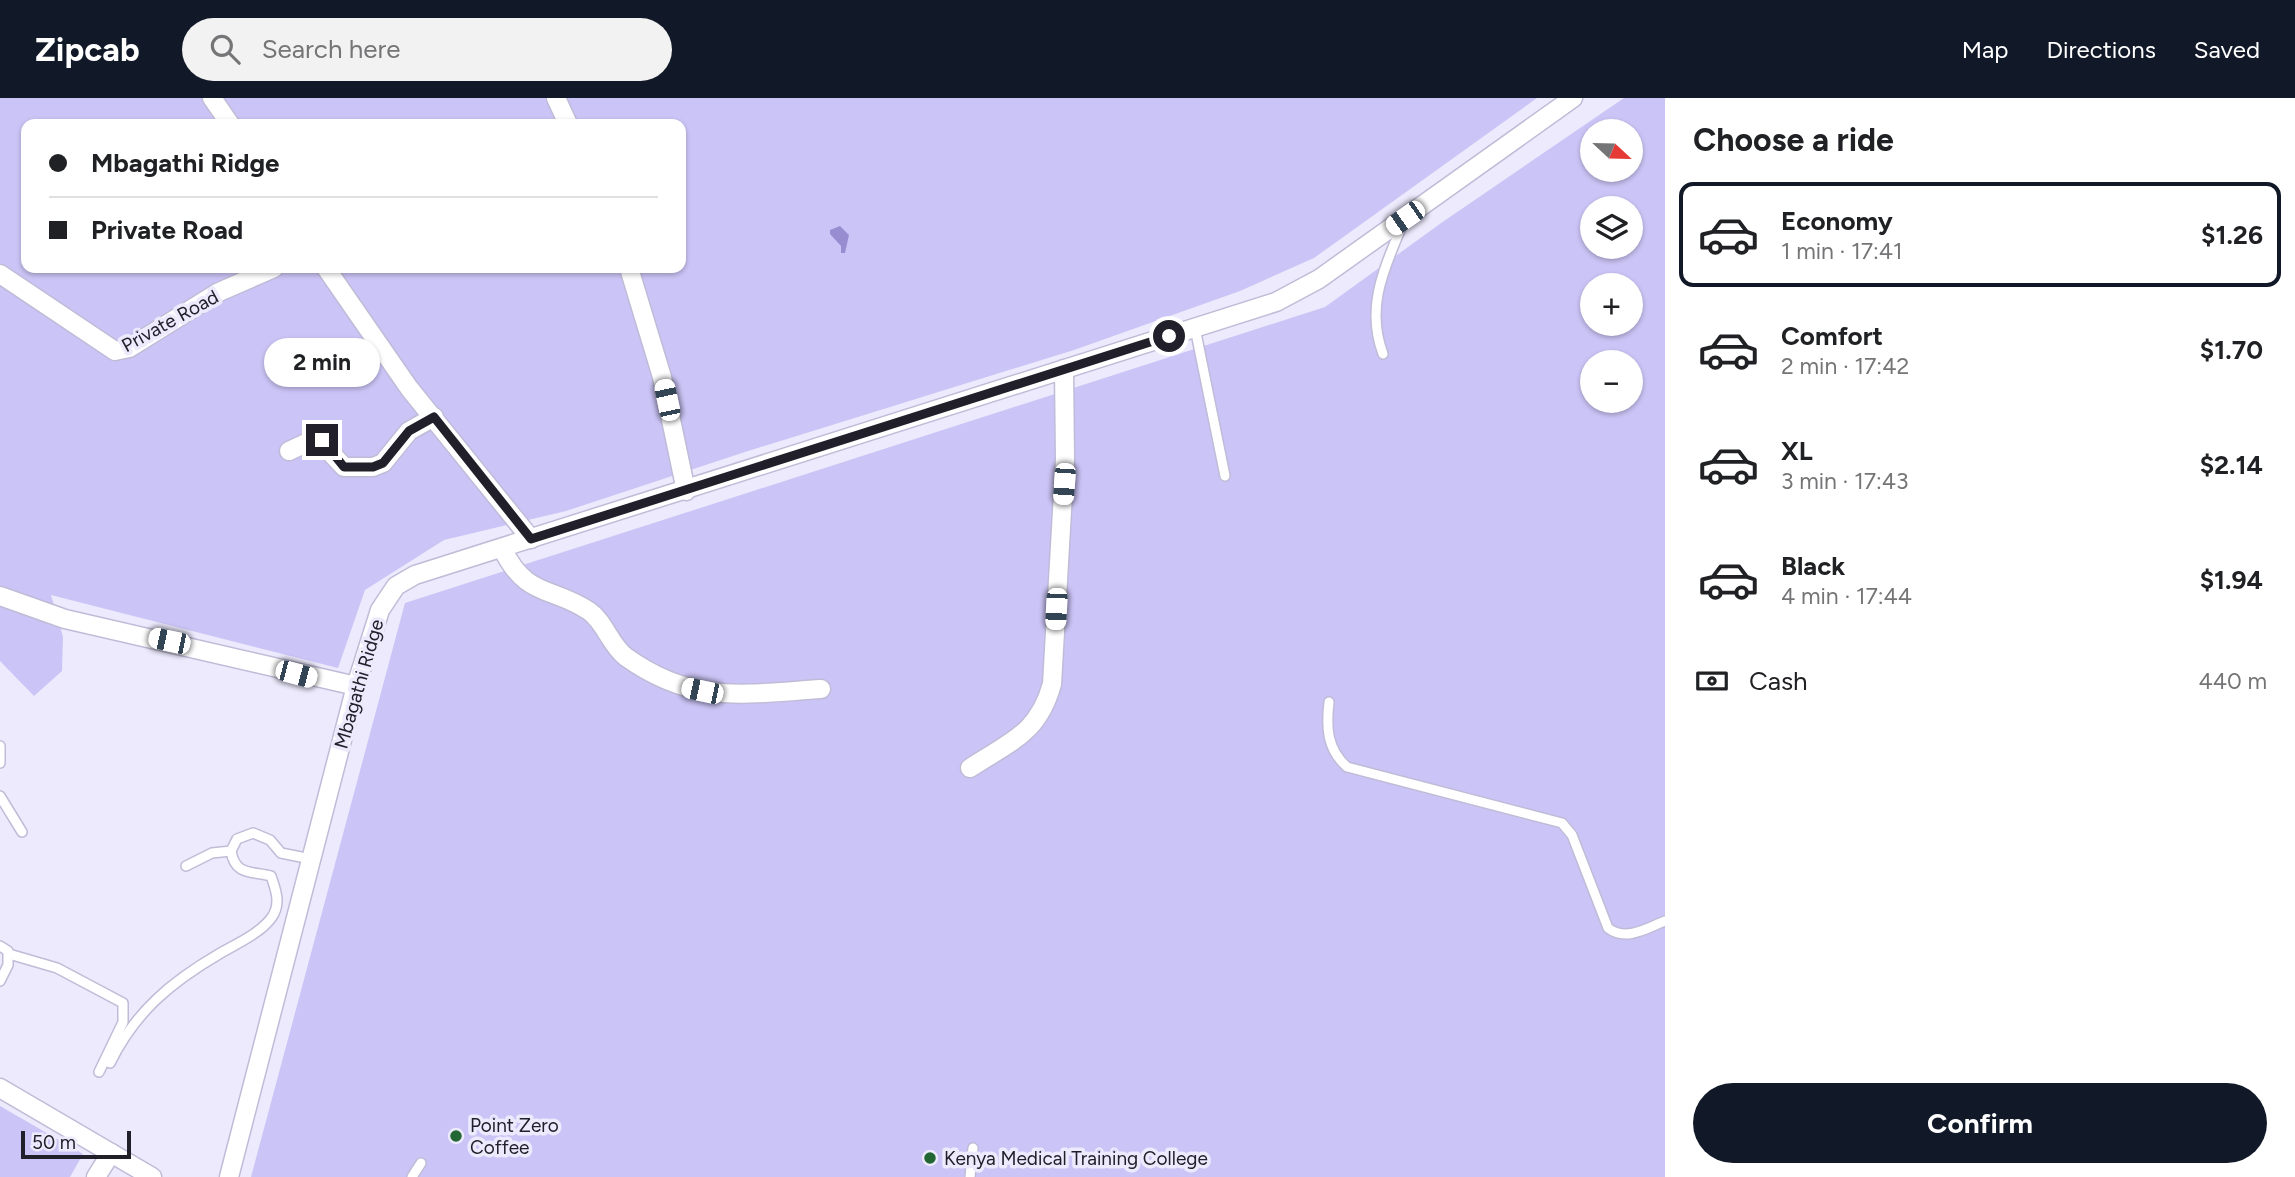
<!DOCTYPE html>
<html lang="en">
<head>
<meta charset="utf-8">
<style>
	:root { --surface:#fff; --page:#f2f2f2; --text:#202124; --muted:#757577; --line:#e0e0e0; --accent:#111827 }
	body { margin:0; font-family:Figtree,sans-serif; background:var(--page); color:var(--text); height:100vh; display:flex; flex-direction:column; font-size:26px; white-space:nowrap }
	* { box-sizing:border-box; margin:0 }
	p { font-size:23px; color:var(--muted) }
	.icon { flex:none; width:38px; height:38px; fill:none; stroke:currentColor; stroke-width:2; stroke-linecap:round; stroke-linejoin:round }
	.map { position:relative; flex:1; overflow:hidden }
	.panel { display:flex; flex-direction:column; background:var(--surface); width:630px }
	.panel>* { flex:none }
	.guide { position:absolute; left:21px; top:21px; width:665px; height:154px; border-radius:14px; box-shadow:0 2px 5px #0004; display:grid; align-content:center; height:154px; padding:0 28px; background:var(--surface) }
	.needle { width:46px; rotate:112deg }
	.tools { position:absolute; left:1580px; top:21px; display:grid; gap:14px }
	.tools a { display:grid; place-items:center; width:63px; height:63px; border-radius:50%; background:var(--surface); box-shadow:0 2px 5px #0004; font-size:35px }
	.scale { position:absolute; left:21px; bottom:18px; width:110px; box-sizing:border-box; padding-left:7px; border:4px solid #21202a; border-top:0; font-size:19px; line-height:24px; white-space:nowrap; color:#21202a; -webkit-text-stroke:5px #eceafc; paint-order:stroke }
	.end { position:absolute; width:32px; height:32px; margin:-16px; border:9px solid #21202a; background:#fff; box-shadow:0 0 0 4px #fff }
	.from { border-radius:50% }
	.bubble { position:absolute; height:49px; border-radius:24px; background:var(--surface); box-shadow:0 2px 5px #0004; font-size:23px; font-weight:700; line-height:49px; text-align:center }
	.car { position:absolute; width:21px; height:42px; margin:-21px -10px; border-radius:9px; box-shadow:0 0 5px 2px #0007; background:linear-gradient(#fff 24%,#345 0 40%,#fff 0 76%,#345 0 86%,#fff 0) }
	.guide b { display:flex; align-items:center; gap:24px; height:66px; font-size:26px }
	.guide b+b { border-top:2px solid var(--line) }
	.guide i { width:18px; height:18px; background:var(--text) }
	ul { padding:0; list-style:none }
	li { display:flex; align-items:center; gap:21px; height:105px; margin:0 14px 10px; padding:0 14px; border:4px solid transparent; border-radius:14px }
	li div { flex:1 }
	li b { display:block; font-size:26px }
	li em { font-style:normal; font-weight:700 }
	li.current { border-color:var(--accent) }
	li>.icon { width:63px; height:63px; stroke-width:1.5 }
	h2 { padding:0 28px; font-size:32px; line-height:84px }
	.pay { display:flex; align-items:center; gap:18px; height:77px; padding:0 28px; font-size:26px }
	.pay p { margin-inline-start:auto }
	.cta { display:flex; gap:14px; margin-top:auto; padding:14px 28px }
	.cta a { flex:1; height:80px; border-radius:42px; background:var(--accent); color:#fff; font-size:28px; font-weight:700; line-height:80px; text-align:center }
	header { display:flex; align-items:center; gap:42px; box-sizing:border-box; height:98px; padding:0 35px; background:var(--accent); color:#fff }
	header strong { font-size:33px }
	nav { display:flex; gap:38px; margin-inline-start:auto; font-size:24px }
	.search { width:490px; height:63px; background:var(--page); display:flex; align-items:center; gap:18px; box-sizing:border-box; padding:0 24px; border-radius:38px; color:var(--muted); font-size:26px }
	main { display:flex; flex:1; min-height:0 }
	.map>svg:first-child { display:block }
	.green { fill:#cbc4f6; fill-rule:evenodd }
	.water { fill:#988dd1 }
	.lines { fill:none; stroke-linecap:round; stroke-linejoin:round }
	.service-casing { stroke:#c0bcd8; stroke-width:12 }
	.minor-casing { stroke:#c0bcd8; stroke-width:21 }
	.service { stroke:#fff; stroke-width:9 }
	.minor { stroke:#fff; stroke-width:18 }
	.route { stroke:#21202a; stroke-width:9 }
	.poi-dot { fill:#226733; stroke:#eceafc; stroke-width:2.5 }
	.labels { text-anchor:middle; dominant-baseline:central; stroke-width:7; stroke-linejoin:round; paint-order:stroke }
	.street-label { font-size:19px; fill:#21202a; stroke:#eceafc }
	.poi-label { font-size:19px; fill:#21202a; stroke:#eceafc; text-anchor:start }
</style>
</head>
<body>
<header>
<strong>Zipcab</strong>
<div class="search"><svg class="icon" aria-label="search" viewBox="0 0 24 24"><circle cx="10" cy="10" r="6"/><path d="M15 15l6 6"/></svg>Search here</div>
<nav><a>Map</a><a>Directions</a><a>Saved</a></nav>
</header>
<main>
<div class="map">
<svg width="1665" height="1079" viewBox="0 0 1665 1079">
	<rect width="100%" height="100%" fill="#eceafc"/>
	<!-- green -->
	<g class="green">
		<path d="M0 0H1537L1314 160 1240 193 1074 252 745 354 566 413 444 442 365 492 338 570 51 497 63 539 62 573 34 598 0 563ZM26 26H681V170H26Z"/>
		<path d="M1624 0H1665V1079H251L405 505 1325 209 1444 123ZM1592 33H1631V72H1592ZM1592 110H1631V149H1592ZM1592 187H1631V226H1592ZM1592 264H1631V303H1592Z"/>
		<polygon points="0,1008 83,1056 70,1079 0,1079"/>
	</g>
	<!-- water -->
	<polygon class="water" points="840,128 849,137 845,155 841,155 841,148 830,136 830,132"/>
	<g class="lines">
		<defs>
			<g id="service">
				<polyline points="1195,230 1225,378"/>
				<path d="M1383 256C1365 208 1385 169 1403 125"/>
				<path d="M1329 604C1326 630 1327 651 1347 669L1562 725 1572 737 1608 830C1626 844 1647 830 1665 823"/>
				<polyline points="0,648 0,665"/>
				<polyline points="0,698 22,734"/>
				<polyline points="186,768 212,755 231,753"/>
				<polyline points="0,848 8,853 8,867 0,883"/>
				<polyline points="9,856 57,870 123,905 123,924 99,974"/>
				<path d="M110 965C135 914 171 884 219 856 236 846 261 835 272 819 281 806 276 792 271 778 252 773 235 778 231 753L237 741 253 735 270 742 281 755 311 761"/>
				<polyline points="412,1079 421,1065"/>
				<polyline points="970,1079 973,1050"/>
			</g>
			<g id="minor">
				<polyline points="212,0 230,26"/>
				<polyline points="556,0 568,26"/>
				<polyline points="326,170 409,290 531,441"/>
				<polyline points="629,170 662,279 686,393"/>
				<polyline points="0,176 115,253 129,250 219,194 274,170"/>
				<polyline points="289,353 317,340 344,369 373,369 383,365 409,333 434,319"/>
				<path d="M502 450C526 500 551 488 589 513 605 524 610 547 626 559 693 607 744 596 821 591"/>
				<polyline points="0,498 65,521 356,588"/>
				<path d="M970 670C1011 643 1038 636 1052 586L1065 361 1064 271"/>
				<polyline points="0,990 152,1079"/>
				<polyline points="96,1079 111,1055"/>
				<polyline points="229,1079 356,588 380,512 396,488 415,477 1276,204 1319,181 1573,0"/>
			</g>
		</defs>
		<!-- service casing -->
		<use href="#service" class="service-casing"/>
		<!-- minor casing -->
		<use href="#minor" class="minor-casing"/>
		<!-- service -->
		<use href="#service" class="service"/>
		<!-- minor -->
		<use href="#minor" class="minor"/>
	</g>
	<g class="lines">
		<!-- route -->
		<polyline class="route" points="322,342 344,369 373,369 383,365 409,333 434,319 531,441 1169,238"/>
	</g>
	<!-- markers -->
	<g class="poi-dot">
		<circle cx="456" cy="1038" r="7"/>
		<circle cx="930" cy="1060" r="7"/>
	</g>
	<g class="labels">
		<!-- street labels -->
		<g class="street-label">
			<text transform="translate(170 223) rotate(-29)">Private Road</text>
			<text transform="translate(359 586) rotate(-74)">Mbagathi Ridge</text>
		</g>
		<!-- poi labels -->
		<g class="poi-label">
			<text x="470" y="1027">Point Zero<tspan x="470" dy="22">Coffee</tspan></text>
			<text x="944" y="1060">Kenya Medical Training College</text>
		</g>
	</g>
</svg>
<div class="tools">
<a><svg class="needle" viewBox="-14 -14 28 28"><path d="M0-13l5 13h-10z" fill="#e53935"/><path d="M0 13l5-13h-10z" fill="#757577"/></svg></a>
<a><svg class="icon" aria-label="layers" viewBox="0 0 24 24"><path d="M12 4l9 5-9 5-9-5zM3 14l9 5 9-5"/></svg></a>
<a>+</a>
<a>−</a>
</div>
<div class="scale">50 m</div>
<i class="end from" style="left:1169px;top:238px"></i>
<i class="end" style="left:322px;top:342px"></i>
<div class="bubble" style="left:264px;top:240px;width:116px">2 min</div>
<i class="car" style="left:1405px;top:120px;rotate:235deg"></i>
<i class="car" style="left:667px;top:302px;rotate:348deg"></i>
<i class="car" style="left:1064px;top:386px;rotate:184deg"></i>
<i class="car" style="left:1056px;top:511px;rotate:183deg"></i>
<i class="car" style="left:169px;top:543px;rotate:282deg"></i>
<i class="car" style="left:296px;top:576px;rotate:105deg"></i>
<i class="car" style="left:702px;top:593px;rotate:282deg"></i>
<div class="guide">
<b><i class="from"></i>Mbagathi Ridge</b>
<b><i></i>Private Road</b>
</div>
</div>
<section class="panel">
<h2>Choose a ride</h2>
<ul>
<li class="current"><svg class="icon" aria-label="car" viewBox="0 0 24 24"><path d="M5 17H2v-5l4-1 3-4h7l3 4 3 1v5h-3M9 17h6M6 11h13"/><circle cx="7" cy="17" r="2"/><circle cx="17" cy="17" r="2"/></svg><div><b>Economy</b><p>1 min · 17:41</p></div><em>$1.26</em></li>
<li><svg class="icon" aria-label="car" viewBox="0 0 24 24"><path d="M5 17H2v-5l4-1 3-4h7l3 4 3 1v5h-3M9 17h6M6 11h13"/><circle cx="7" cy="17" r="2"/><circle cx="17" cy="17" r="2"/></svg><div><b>Comfort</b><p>2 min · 17:42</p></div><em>$1.70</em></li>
<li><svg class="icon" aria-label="car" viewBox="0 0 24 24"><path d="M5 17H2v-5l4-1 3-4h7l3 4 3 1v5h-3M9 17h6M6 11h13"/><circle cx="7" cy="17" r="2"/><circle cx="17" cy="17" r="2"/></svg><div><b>XL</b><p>3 min · 17:43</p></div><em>$2.14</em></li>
<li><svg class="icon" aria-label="car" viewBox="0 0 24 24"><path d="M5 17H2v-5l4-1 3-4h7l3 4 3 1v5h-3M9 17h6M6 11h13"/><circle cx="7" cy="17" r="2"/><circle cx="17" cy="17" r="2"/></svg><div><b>Black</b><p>4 min · 17:44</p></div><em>$1.94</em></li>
</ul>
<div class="pay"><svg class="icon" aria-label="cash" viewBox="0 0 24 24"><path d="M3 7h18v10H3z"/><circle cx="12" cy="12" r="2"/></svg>Cash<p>440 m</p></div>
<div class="cta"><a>Confirm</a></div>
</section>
</main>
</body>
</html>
